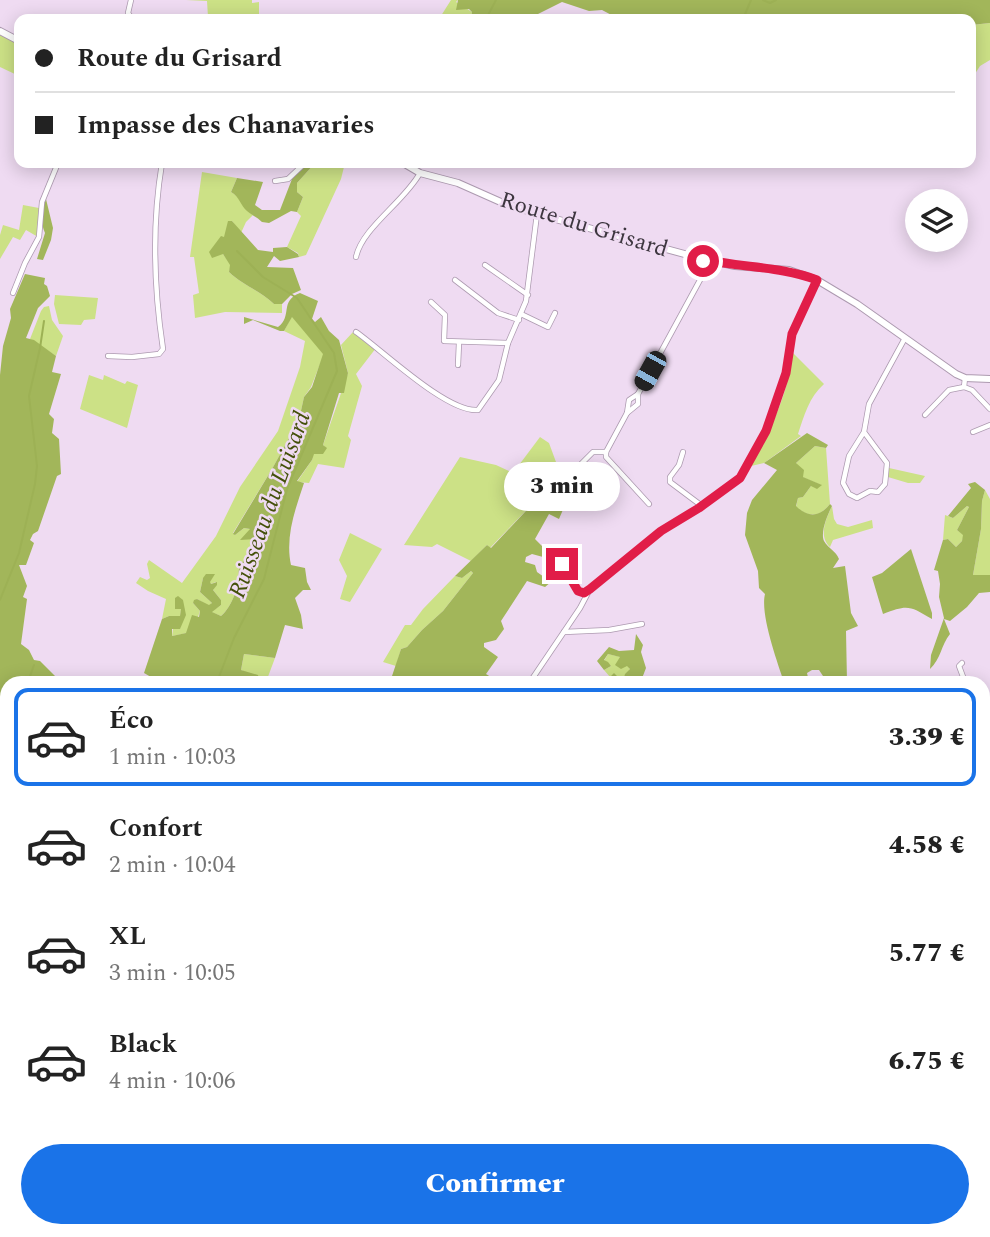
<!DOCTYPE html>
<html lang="fr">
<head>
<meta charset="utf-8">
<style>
	:root { --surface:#fff; --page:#f6f6f6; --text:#222; --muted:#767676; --line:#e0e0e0; --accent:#1a73e8 }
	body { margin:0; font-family:Spectral,serif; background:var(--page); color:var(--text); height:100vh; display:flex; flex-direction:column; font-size:26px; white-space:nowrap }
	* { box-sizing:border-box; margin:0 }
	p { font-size:23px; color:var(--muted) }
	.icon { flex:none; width:38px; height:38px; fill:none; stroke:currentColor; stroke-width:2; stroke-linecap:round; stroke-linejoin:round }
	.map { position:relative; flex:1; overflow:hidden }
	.drawer { position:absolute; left:0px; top:676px; width:990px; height:562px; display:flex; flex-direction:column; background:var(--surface); border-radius:21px 21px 0 0; box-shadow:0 4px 18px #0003 }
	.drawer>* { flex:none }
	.hud { position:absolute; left:14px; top:14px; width:962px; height:154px; border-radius:14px; box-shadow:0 4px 18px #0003; display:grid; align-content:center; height:154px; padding:0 21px; background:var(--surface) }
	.buttons { position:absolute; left:905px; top:189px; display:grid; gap:14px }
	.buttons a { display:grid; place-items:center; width:63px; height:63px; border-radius:50%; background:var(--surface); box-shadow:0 4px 18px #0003; font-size:35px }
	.end { position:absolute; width:32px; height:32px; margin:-16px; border:9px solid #e11d48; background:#fff; box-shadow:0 0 0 4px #fff }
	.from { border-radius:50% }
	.bubble { position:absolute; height:49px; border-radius:24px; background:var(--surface); box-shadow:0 4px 18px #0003; font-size:23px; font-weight:800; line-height:49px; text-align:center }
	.car { position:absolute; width:21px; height:42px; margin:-21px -10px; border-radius:9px; box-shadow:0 0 5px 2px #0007; background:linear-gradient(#222 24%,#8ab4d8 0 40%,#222 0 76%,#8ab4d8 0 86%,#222 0) }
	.hud b { display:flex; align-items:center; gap:24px; height:66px; font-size:26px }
	.hud b+b { border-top:2px solid var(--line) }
	.hud i { width:18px; height:18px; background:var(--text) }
	ul { padding:12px 0 0; list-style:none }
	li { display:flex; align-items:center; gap:21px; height:98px; margin:0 14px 10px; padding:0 7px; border:4px solid transparent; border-radius:14px }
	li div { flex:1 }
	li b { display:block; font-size:26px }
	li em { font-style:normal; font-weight:800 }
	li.on { border-color:var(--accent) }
	li>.icon { width:63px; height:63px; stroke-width:1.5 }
	.button { display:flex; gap:14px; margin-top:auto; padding:14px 21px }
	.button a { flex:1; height:80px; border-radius:42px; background:var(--accent); color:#fff; font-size:28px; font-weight:800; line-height:80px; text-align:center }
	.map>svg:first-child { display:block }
	.green { fill:#cce186 }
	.forest { fill:#a2b65a }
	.water { fill:#9db155 }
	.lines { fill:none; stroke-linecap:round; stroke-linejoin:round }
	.stream { stroke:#9db155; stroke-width:2 }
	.street-casing { stroke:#ad9ab0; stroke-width:6 }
	.secondary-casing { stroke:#ad9ab0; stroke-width:8 }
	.primary-casing { stroke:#ad9ab0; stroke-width:9 }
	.highway-casing { stroke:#ad9ab0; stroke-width:10 }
	.street { stroke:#fff; stroke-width:4.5 }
	.secondary { stroke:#fff; stroke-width:6 }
	.primary { stroke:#fff; stroke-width:7 }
	.highway { stroke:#fff; stroke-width:8 }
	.rail { stroke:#887b8a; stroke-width:2; stroke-dasharray:3.5 7; stroke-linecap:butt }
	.route { stroke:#e11d48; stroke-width:9 }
	.labels { text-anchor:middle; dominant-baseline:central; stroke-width:5; stroke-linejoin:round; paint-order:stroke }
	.street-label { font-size:23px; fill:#3d363f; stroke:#efdbf2 }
	.water-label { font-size:24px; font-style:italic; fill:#44500a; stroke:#efdbf2 }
</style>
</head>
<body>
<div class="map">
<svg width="990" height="1237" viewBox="0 0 990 1237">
	<rect width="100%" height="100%" fill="#efdbf2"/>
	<!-- green -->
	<g class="green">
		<polygon points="186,0 252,0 252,3 259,2 259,19 208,17 207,1"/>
		<polygon points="451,0 458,0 456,2 472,12 471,19 439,19"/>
		<polygon points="990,23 990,60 980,66 971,80 971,25"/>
		<polygon points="0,33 19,43 19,76 0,67"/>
		<polygon points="315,163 345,163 341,179 306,255 299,257 298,253 287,247 301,216 297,212 303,197 297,192 297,183"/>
		<path d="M202 172 237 178 231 192C241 197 244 209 253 215L246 222 241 233 232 221 223 254 231 265 229 272C242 285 261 291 274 304H282V313L225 312 195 318 193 295 199 293 194 257H190Z"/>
		<polygon points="23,205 39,208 38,237 26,230 20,240 13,237 0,259 0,235 3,225 19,230"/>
		<polygon points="55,295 98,298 95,319 84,320 81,325 59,324 54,304"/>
		<polygon points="49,306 52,320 63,336 56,356 30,339 41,311 44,307"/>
		<path d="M292 316 324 354 311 387 304 397 299 420 272 469 233 533 235 535 244 528 250 529 258 539C254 552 246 555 240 566 237 572 240 576 238 582 237 592 229 610 221 616L211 612 221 605V600L213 590 216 582 211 584 203 578 200 592 212 603 209 606 197 599 193 603 200 611 198 617 187 633 172 636 173 629H180L181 609 180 617 169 616 162 619 166 599 148 591 136 583 140 577 147 580 150 578 147 564 149 560 182 583 216 536 240 487 278 431 300 367 305 341 284 331Z"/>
		<polygon points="353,332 376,348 356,374 362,386 348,436 351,440 344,468 318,464 309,483 297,482 312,460 313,454 326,448 323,445 348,373 341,345"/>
		<path d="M792 352 824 384C809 397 804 416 798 434L801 436 764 463 751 466C769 434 791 388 792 352Z"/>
		<polygon points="89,375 103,380 104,375 125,384 127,381 138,385 127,428 80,409"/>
		<polygon points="540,437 549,443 556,462 534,489 540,496 490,548 487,545 471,561 437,544 432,547 404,545 460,457 496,465 513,473"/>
		<path d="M815 446 826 448 830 504C820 517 809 518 796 507L798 498 803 497 811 486 821 485 802 477 796 463Z"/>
		<polygon points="889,468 925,476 920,483 908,483 888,477"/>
		<polygon points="985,490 990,499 990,575 973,575 981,529 982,501"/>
		<path d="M832 506 834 519 837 524 848 527 872 520 873 528 833 540 830 547C818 536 826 519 832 506Z"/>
		<polygon points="967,506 969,507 957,530 964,535 962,541 956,547 948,539 943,540 945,515 953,518"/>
		<polygon points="350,533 382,549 350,602 340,599 347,576 339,560"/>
		<polygon points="471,571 473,573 443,611 422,630 407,647 401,649 396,666 383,662 405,625 411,625 423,609 455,576 462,578"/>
		<polygon points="244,654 275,658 266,682 260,682 260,679 241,670"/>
		<polygon points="608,654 621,657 630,669 623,682 614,674 610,677 604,670 611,666 604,661"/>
		<polygon points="990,865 990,918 984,920 984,866"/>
		<polygon points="987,1174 990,1187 990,1227 984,1229 984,1175"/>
	</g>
	<!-- forest -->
	<g class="forest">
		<polygon points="458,0 990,0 990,23 971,25 971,19 619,19 602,10 589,11 562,2 528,19 471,19 472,12 469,9 456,10"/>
		<path d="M307 163H315L297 183V192L303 197 297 212 291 211 269 223 262 222C257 217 253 216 247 211 240 205 240 197 231 192L237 178 263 182 255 205 262 210H280L292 179Z"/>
		<path d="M46 199 53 228 51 240 43 260 37 259 45 233C40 223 42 209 46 199Z"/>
		<path d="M228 221H232L258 250 273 252V248L287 247 298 254 299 257 280 261 274 256 267 267 293 268 301 290 292 294 282 304H274C261 291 242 285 229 272L230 265 223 254 212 258 209 252 221 236 224 237Z"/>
		<polygon points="25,274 45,278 44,284 47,286 50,296 38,308 26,338 34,340 56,356 52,372 61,374 49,414 54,419 52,433 59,439 61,474 57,476 38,531 33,534 30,540 34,543 26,565 19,565 27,586 23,597 27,599 21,644 29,650 34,660 40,661 61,682 7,682 7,738 0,732 0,375 3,346 11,318 10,309"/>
		<path d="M300 293 318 301 312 319 315 322 321 317 329 331 339 340 348 373 344 393H339L323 445 327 448 323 454H314L312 460 297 481 304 483C295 510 285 537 291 565L305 568 307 582 311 590H303L295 598 301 615 303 629 285 625 275 658 244 654 241 670 258 675 260 682H150L151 677 144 673 162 619 169 616H180L181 609H175V598L178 596 183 600 186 615 180 629H172V636L186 633 192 615 199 617 200 611 193 603 194 600 197 599 209 605 212 603 200 592 203 578 206 574H215L210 582 211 584 217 582V585L213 590 221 600V605L212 612 221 616C229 610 237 592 238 582 240 576 237 572 240 566 246 555 255 551 258 539L240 540 250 529 244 528 235 535 233 534 272 469 299 420 304 397 312 387 323 354 292 317 284 331H280L253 320 244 324V317L278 327C293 316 279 301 300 293Z"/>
		<path d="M807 433 828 445 826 448 815 446 796 463 804 470 803 477 822 485 817 489 811 486 803 497 798 498 796 506C808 518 820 517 830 504L832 506C828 514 820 532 824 541 828 548 836 551 839 559L833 568 845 566 851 613 858 626 846 631 847 682H827L819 670H812L807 673 809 682H784C777 661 760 614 765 594L759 588 758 571 745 535 747 513 752 500 777 470 764 463Z"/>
		<polygon points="556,462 560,495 565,505 559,519 549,514 535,539 548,552 543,557 532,554 526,557 525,562 535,565 537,572 551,582 545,587 527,581 501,621 504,629 496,640 484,643 484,647 498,657 486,674 494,679 492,682 479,676 474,682 390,682 401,649 407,647 422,630 443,611 473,573 471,571 462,578 455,576 487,545 491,548 539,497 533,489"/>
		<path d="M975 482 985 490 982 501 981 529 973 575H990V592L979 593 967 607 950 621 944 619 950 634C941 645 941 659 930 669L931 655 944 618 939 597 940 584 938 571 934 570 943 540 948 539 956 547 962 541 963 535 957 530 969 507 967 506 953 518 948 516 971 488 968 484Z"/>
		<path d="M911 549 932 613V619C910 606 908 604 883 614L872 577 882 573Z"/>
		<polygon points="636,634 643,645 641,652 646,668 641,681 615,682 610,677 614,673 623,682 625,674 630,669 627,666 621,669 615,665 620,657 608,654 604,660 608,662 611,666 604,670 597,661 609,647 619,651 634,650"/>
	</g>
	<!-- water -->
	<g class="water">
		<polygon points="990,918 990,1093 984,1095 984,920"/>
		<polygon points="7,1200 7,1230 628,1230 609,1237 0,1237 0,1202"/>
	</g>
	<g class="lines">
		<!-- stream -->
		<g class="stream">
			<polyline points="763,0 770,3 776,0"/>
			<polyline points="486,19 496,0"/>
			<polyline points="743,19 751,0"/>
			<polyline points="0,600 19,553 35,484 37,466 29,396 40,348 44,321"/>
			<polyline points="28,682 34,665"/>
			<polyline points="217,682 234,638 264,579 287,489 337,371 334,353 297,298 263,277 237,251"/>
			<polyline points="0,704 7,701"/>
			<polyline points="739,1230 741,1237"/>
		</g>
		<defs>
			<g id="street">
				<polyline points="131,0 128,13 132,19"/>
				<polyline points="275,181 288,179 305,163"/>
				<path d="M356 257C362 228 405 201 420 173"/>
				<polyline points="485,265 528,295"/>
				<polyline points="455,280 498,313 519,320"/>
				<polyline points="13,293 25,263 39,237 42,202 58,163"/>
				<polyline points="431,302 445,315 444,341 508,343"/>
				<polyline points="521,314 548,327 555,313"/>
				<path d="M356 332C382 350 447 413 478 410L499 380 508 343 526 301 537 214"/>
				<path d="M108 356 132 357 159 354 163 349C154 289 152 223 162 163"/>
				<polyline points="458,365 459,343"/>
				<polyline points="965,378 964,387 972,390 990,409"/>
				<polyline points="627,413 638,404 638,394"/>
				<polyline points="925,415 949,390 964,387"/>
				<polyline points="864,432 887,463 885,484 878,492 870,491 857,498 849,494 843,483 849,456 864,432 869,404 905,338"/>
				<polyline points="973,432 990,425"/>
				<polyline points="606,452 627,413 629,400 638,394 700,280 703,259"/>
				<polyline points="606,452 606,457 649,504"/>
				<polyline points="683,452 679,465 670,477 670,482 702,506"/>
				<polyline points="580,465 593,452 606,452"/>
				<polyline points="562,564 578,591 584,593 589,590"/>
				<polyline points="564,632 609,630 642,624"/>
				<polyline points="962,663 959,666 965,682"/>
				<polyline points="530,682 580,608 590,589 661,531 699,508 740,478 766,431 786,373 792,334 817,280"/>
				<polyline points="984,703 990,704"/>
				<polyline points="0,949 7,949"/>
				<polyline points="0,1153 7,1151"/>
				<polyline points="759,1230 761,1237"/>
				<polyline points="780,1230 781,1237"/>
				<polyline points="872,1230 872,1231"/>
				<polyline points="922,1230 923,1232"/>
				<polyline points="703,1237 719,1230"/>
				<polyline points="947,1237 964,1233"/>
			</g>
			<g id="secondary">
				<polyline points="0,31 19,41"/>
				<polyline points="403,163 420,173 458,183 503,203 537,214 703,259 735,266 789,270 817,280 857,304 956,374 965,378 990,379"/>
				<polyline points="984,790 990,790"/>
			</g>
			<g id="primary">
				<polyline points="984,860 990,860"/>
				<polyline points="984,1099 990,1097"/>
				<polyline points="984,1114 990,1115"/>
				<polyline points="655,1237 670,1230"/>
				<polyline points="669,1237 684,1230"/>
			</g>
			<g id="highway">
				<polyline points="984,810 990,811"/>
				<polyline points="984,819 990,819"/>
				<polyline points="0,980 7,980"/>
				<polyline points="6,1000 7,1000"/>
				<polyline points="0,1049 7,1043"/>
				<polyline points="0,1059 7,1053"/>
			</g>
		</defs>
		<!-- street casing -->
		<use href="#street" class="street-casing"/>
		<!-- secondary casing -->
		<use href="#secondary" class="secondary-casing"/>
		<!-- primary casing -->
		<use href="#primary" class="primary-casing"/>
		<!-- highway casing -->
		<use href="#highway" class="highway-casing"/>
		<!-- street -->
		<use href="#street" class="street"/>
		<!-- secondary -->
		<use href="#secondary" class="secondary"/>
		<!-- primary -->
		<use href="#primary" class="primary"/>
		<!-- highway -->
		<use href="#highway" class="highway"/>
		<!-- rail -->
		<g class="rail">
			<polyline points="984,834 990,835"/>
			<polyline points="0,1040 7,1040"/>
		</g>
	</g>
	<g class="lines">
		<!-- route -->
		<path class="route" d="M562 564 578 591 584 593 590 589 661 531 699 508 740 478 766 431 786 373 792 334 817 280C780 266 742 268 703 259V261"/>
	</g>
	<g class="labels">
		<!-- street labels -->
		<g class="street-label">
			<text transform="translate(584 225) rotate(17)">Route du Grisard</text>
		</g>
		<!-- water labels -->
		<g class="water-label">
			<text transform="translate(270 505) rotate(-70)">Ruisseau du Luisard</text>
		</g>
	</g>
</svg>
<div class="buttons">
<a><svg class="icon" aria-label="layers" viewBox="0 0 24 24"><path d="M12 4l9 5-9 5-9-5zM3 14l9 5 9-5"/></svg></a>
</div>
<i class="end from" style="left:703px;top:261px"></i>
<i class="end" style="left:562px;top:564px"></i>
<div class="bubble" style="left:504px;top:462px;width:116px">3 min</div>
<i class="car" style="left:650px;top:371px;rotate:209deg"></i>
<div class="hud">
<b><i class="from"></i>Route du Grisard</b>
<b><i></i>Impasse des Chanavaries</b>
</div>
<section class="drawer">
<ul>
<li class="on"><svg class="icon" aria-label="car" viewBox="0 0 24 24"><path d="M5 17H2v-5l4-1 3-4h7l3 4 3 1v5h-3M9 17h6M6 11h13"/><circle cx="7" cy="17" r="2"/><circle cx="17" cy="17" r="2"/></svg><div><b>Éco</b><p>1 min · 10:03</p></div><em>3.39 €</em></li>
<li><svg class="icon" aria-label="car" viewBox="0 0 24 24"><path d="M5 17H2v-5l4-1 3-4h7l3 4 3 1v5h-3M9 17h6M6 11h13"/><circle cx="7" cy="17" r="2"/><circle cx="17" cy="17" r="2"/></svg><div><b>Confort</b><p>2 min · 10:04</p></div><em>4.58 €</em></li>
<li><svg class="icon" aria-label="car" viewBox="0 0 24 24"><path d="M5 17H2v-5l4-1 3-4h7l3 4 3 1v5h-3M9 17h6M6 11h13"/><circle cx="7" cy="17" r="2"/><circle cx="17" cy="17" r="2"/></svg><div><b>XL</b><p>3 min · 10:05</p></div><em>5.77 €</em></li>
<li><svg class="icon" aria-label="car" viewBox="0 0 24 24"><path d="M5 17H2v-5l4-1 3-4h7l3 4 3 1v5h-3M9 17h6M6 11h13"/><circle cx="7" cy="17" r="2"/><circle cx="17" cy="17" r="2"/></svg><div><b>Black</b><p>4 min · 10:06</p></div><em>6.75 €</em></li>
</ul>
<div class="button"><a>Confirmer</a></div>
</section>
</div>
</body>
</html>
